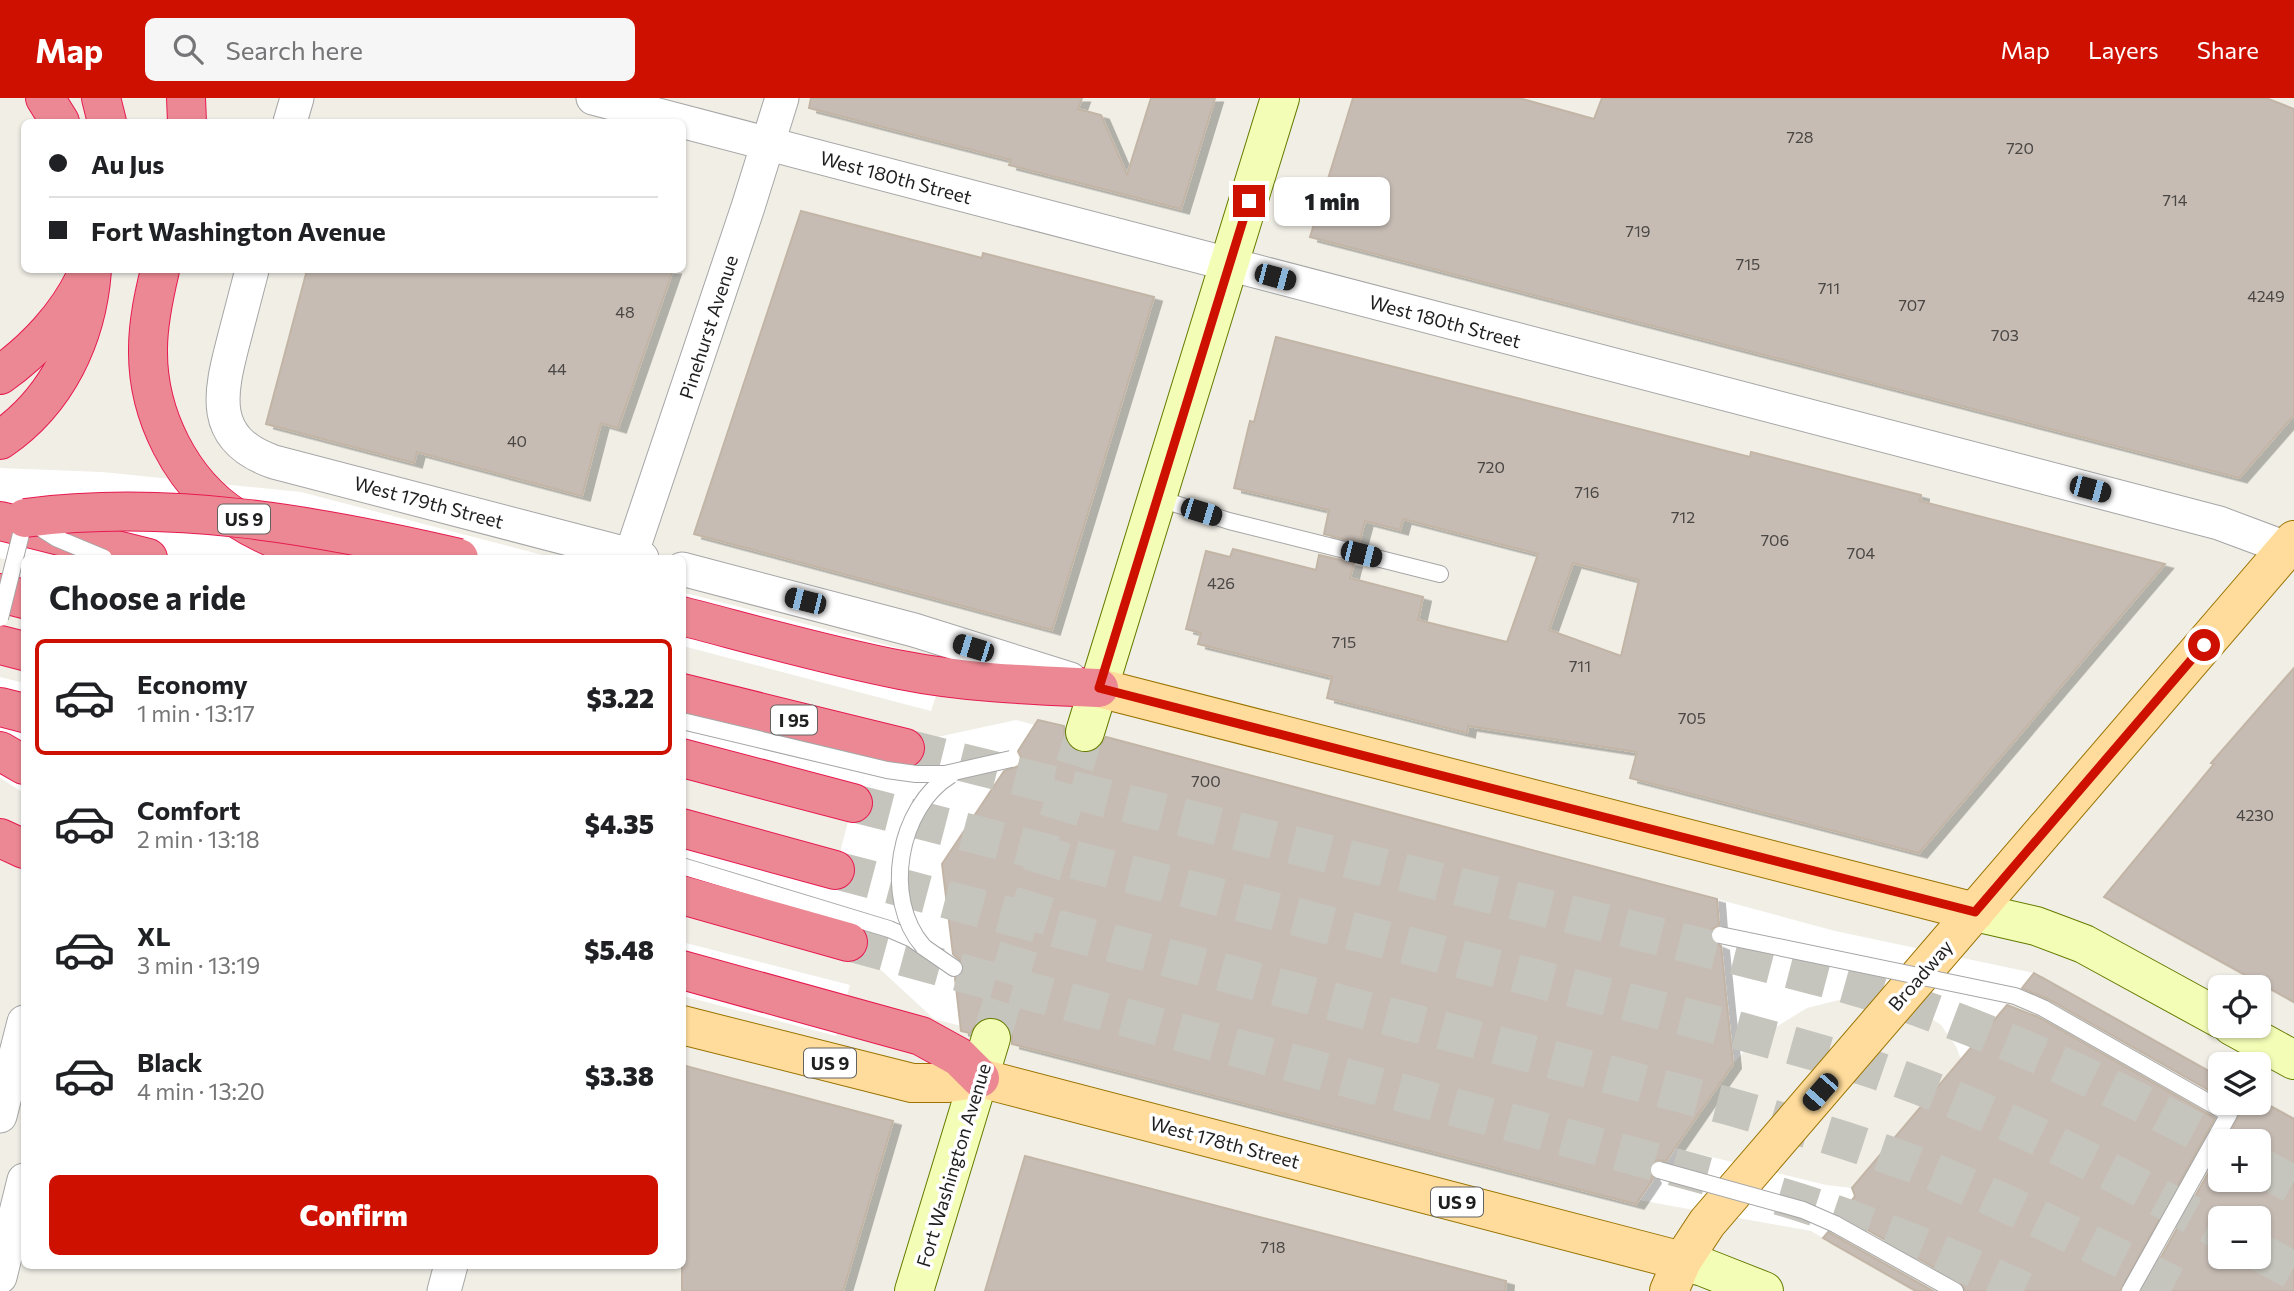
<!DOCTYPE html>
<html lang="en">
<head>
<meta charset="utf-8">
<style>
	:root { --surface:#fff; --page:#f6f6f6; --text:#202124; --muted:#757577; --line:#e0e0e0; --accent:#ce1000 }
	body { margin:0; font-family:Commissioner,sans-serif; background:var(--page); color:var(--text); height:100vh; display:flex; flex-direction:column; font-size:26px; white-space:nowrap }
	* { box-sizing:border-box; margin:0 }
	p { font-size:23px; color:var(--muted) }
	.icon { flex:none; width:38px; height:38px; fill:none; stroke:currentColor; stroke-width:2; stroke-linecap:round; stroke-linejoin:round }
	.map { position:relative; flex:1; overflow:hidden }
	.panel { position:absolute; left:21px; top:457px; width:665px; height:714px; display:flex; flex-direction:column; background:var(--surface); border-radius:10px; box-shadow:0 2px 5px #0004 }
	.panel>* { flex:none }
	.top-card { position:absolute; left:21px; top:21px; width:665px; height:154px; border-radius:10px; box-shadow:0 2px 5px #0004; display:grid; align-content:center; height:154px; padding:0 28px; background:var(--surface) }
	.controls { position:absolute; left:2208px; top:877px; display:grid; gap:14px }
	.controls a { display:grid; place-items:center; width:63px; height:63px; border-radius:10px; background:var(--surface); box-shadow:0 2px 5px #0004; font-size:35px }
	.end { position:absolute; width:32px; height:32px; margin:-16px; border:9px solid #ce1000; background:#fff; box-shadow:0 0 0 4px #fff }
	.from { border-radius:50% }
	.bubble { position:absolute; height:49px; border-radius:10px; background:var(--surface); box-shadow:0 2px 5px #0004; font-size:23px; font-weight:800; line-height:49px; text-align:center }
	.car { position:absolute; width:21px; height:42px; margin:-21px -10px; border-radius:9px; box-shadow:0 0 5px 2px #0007; background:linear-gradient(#222 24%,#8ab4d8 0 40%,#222 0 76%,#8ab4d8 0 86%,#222 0) }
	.top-card b { display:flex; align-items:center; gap:24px; height:66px; font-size:26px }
	.top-card b+b { border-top:2px solid var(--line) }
	.top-card i { width:18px; height:18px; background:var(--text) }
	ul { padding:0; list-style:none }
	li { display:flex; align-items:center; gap:21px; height:116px; margin:0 14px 10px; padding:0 14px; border:4px solid transparent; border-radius:10px }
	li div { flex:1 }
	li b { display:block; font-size:26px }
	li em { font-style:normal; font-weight:800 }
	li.current { border-color:var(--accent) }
	li>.icon { width:63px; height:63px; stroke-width:1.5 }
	h2 { padding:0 28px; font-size:32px; line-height:84px }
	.primary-button { display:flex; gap:14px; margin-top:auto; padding:14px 28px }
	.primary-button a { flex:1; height:80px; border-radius:10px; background:var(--accent); color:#fff; font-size:28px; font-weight:800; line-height:80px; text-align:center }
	header { display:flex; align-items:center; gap:42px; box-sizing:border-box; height:98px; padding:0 35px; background:var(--accent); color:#fff }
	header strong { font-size:33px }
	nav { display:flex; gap:38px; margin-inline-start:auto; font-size:24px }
	.search { width:490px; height:63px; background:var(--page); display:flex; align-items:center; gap:18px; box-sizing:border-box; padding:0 24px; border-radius:10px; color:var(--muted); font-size:26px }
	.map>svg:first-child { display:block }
	.pier { fill:#fff }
	.building { fill:#c6bcb4; stroke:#c3b5a6; stroke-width:2; fill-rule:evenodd; filter:url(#shadow) }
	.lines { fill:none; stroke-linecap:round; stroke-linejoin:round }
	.secondary-tunnel { stroke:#c6c5bd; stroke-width:38; stroke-dasharray:38 19; stroke-linecap:butt }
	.motorway-tunnel { stroke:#c6c5bd; stroke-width:38; stroke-dasharray:38 19; stroke-linecap:butt }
	.service-casing { stroke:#a6a6a6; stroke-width:18 }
	.minor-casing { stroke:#a6a6a6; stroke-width:35 }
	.secondary-casing { stroke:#657c00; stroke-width:40 }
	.primary-casing { stroke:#9a7300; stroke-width:40 }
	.motorway-casing { stroke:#e61a50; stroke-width:40 }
	.service { stroke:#fff; stroke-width:16 }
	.minor { stroke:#fff; stroke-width:33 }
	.secondary { stroke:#f4fdb6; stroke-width:38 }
	.primary { stroke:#ffdc9b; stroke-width:38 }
	.motorway { stroke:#ec8893; stroke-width:38 }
	.service-bridge-casing { stroke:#a6a6a6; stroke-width:18; stroke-linecap:butt }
	.motorway-bridge-casing { stroke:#e61a50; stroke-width:40; stroke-linecap:butt }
	.service-bridge { stroke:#fff; stroke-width:16 }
	.motorway-bridge { stroke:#ec8893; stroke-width:38 }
	.route { stroke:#ce1000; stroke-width:9 }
	.labels { text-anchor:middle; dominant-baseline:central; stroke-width:7; stroke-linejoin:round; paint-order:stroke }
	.number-label { font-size:16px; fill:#494644 }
	.shield { fill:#fff; stroke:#626262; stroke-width:2 }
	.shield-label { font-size:18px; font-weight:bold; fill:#1f1f1f }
	.street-label { font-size:19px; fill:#1f1f1f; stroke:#fff }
</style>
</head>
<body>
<header>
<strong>Map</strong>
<div class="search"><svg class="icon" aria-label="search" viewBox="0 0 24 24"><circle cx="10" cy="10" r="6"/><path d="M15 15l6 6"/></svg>Search here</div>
<nav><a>Map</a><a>Layers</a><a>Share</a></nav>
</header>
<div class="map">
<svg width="2294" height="1193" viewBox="0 0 2294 1193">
	<defs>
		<filter id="shadow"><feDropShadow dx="8" dy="4.5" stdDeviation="0" flood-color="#0004"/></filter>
	</defs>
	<rect width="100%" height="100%" fill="#f0eee5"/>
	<!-- pier -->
	<g class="pier">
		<polygon points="0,370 102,374 301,394 554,460 293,460 267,456 266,460 24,460 24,466 0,460"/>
		<polygon points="682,494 948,563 931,613 683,548"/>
		<polygon points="0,579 24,585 24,695 0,680"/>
		<polygon points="683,601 891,649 1016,622 1035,627 942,766 961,928 934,921 842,836 683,790 683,747 836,770 853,704 683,646"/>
		<polygon points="1717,801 1835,833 2034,875 1961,962 1956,948 1941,927 1916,910 1876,900 1859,900 1843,901 1807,910 1753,943 1733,966"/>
		<polygon points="682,844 850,887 836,938 683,898"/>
		<polygon points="1675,1050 1826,1087 1852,1090 1855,1098 1823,1140 1811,1133 1639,1102"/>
	</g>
	<!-- building -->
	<g class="building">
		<polygon points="811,0 1082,0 1078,11 1101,17 1127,77 1151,0 1215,0 1181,111 1009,67 1011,62 809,10"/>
		<polygon points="1353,0 1519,0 1594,21 1602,0 2266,0 2294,11 2294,317 2239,380 1310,139"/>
		<polygon points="801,113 982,160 983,155 1154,199 1052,532 694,436"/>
		<polygon points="307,172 673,172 618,330 601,325 582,398 417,354 414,365 266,326"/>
		<path d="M1276 239 1750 359 1751 354 1921 397 1920 403 2165 466 1919 755 1630 680 1637 654 1468 628 1467 635 1327 600 1332 579 1198 546 1201 535 1186 531 1206 453 1230 459 1233 451 1316 472 1319 457 1354 465 1350 480 1423 499 1418 522 1507 544 1538 456 1403 421 1400 432 1365 423 1359 445 1324 436 1329 412 1234 390 1250 323 1254 324ZM1573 465 1639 482 1621 558 1549 532Z"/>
		<polygon points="2294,570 2294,904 2104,799 2214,666 2211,665"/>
		<polygon points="1038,622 1064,628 1064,640 1069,648 1079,655 1089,655 1099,650 1106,639 1717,801 1719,827 1712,831 1710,840 1714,845 1721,848 1733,966 1666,1063 1657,1062 1651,1065 1649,1074 1653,1081 1636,1106 1012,946 1012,936 1007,926 997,919 985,919 977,924 970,935 961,933 955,880 962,876 964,870 963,865 953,856 942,766 1004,673 1019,668 1021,659 1018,653"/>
		<polygon points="2034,875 2221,980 2221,999 2048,901 2022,890"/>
		<polygon points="2007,907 2038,919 2215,1020 2120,1193 1965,1193 1960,1184 1841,1117 1855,1098 1852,1090"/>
		<polygon points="682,967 893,1023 843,1193 682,1193"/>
		<path d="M2259 1002 2294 1021V1193H2142L2221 1052V1082H2259V1043H2226L2239 1017 2238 1010 2230 1004H2259ZM2221 1120H2259V1158H2221Z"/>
		<polygon points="1025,1058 1506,1183 1505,1193 985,1193"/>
		<polygon points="1828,1134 1830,1135 1933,1193 1916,1193 1823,1140"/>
	</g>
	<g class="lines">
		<!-- secondary-tunnel -->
		<polyline class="secondary-tunnel" points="991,940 1085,634"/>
		<!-- motorway-tunnel -->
		<g class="motorway-tunnel">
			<path d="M905 650 1753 862C1799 874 1846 885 1891 900 2006 939 2115 989 2221 1047"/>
			<path d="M853 705 1740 933C1786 946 1833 958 1878 973 1998 1014 2110 1072 2221 1133"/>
			<path d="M835 772 1728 1008C1791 1026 1855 1044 1916 1067 2008 1104 2096 1148 2185 1193"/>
			<polyline points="848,844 1707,1078"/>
			<polyline points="2259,1068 2294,1087"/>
			<path d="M1779 1098C1863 1123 1945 1156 2024 1193"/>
			<polyline points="2259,1154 2294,1173"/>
		</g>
		<defs>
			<g id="service">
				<polyline points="1157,400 1229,423 1440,476"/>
				<polyline points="682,768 889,831 912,841 954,870"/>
				<polyline points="1835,1126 1955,1193"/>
			</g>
			<g id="minor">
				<polyline points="593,0 2219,425 2294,453"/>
				<polyline points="290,24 297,0"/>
				<path d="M252 172C246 195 240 218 234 241 220 295 208 341 274 364L642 460"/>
				<polyline points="631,457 748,109 782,0"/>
				<polyline points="682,471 914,532 1070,581"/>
				<polyline points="0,1018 24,924"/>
				<polyline points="0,1179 24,1082"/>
				<polyline points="444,1193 451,1167"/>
			</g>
			<g id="secondary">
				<polyline points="1085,634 1280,0"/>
				<polyline points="1975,814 2036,828 2084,846 2221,921"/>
				<polyline points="2232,928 2294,962"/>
				<polyline points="1682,1163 1703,1169 1764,1193"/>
				<polyline points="914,1193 991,940"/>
			</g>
			<g id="primary">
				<polyline points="1099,590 1975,814"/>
				<polyline points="682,927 912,985 948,985 980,980 1682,1163"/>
				<polyline points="1669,1193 1682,1163 1707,1125 2294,442"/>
			</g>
			<g id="motorway">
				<polyline points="45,0 60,24"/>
				<polyline points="101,0 107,24"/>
				<polyline points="186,0 187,24"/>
				<path d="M160 172C154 197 148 224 148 251 147 316 181 385 236 420 265 439 297 450 329 460"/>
				<path d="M0 277C35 252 67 218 85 180"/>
				<path d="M0 342C57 303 87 240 92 172"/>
				<polyline points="0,423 148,460"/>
				<polyline points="0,495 24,501"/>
				<path d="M682 518C755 537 828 558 901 572 966 585 1033 587 1099 590"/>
				<polyline points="0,547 24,553"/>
				<polyline points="682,595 905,650"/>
				<polyline points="0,609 24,615"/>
				<polyline points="0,653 24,667"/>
				<polyline points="682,660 853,705"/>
				<polyline points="682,730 835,772"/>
				<polyline points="0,740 24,751"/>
				<polyline points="682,797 848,844"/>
				<polyline points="682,872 921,938 959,959 980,980"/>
			</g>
		</defs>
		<!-- service casing -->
		<use href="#service" class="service-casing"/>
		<!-- minor casing -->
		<use href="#minor" class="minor-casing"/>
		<!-- secondary casing -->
		<use href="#secondary" class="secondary-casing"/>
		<!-- primary casing -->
		<use href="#primary" class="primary-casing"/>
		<!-- motorway casing -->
		<use href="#motorway" class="motorway-casing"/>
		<!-- service -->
		<use href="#service" class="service"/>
		<!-- minor -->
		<use href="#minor" class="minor"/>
		<!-- secondary -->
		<use href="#secondary" class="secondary"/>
		<!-- primary -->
		<use href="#primary" class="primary"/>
		<!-- motorway -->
		<use href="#motorway" class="motorway"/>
		<defs>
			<g id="service-bridge">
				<polyline points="0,520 25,420 56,440 104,460"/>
				<polyline points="682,623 887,672 916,676 945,676 1011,661"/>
				<polyline points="1720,837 2015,898 2043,910 2229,1016 2130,1193"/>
				<path d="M923 848C882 801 898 709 951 677"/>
				<polyline points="1659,1072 1803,1112 1835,1126"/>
			</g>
			<path id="motorway-bridge" d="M25 420C171 401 317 427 459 460"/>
		</defs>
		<!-- service-bridge casing -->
		<use href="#service-bridge" class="service-bridge-casing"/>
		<!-- motorway-bridge casing -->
		<use href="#motorway-bridge" class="motorway-bridge-casing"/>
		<!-- service-bridge -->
		<use href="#service-bridge" class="service-bridge"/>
		<!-- motorway-bridge -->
		<use href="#motorway-bridge" class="motorway-bridge"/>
	</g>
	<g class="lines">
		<!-- route -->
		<polyline class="route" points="1249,103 1099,590 1975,814 2204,547"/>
	</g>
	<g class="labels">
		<!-- number labels -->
		<g class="number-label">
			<text x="1800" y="38">728</text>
			<text x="2020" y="49">720</text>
			<text x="2175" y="101">714</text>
			<text x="1638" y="132">719</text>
			<text x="1748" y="165">715</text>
			<text x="1829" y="189">711</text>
			<text x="2266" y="197">4249</text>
			<text x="1912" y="206">707</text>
			<text x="625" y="213">48</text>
			<text x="2005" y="236">703</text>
			<text x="557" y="270">44</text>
			<text x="517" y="342">40</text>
			<text x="1491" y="368">720</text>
			<text x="1587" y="393">716</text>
			<text x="1683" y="418">712</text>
			<text x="1775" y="441">706</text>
			<text x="1861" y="454">704</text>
			<text x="1221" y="484">426</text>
			<text x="1344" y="543">715</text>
			<text x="1580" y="567">711</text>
			<text x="1692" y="619">705</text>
			<text x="1206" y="682">700</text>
			<text x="2255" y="716">4230</text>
			<text x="1273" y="1148">718</text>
		</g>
		<!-- shield labels -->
		<g class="shield">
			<rect x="218" y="406.5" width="52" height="29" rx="5"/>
			<rect x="771" y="607.5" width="46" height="29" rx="5"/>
			<rect x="804" y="950.5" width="52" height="29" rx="5"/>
			<rect x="1431" y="1089.5" width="52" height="29" rx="5"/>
		</g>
		<g class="shield-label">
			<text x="244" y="421">US 9</text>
			<text x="794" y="622">I 95</text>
			<text x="830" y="965">US 9</text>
			<text x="1457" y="1104">US 9</text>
		</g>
		<!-- street labels -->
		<g class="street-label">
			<text transform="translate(896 79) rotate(15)">West 180th Street</text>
			<text transform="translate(1445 223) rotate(15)">West 180th Street</text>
			<text transform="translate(708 229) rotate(-72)">Pinehurst Avenue</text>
			<text transform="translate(429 404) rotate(15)">West 179th Street</text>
			<text transform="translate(1920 877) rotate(-49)">Broadway</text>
			<text transform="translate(1225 1044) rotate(15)">West 178th Street</text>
			<text transform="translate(953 1067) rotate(-73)">Fort Washington Avenue</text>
		</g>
	</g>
</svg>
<div class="controls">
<a><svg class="icon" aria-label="locate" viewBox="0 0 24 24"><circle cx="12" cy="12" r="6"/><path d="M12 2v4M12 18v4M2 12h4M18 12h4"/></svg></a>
<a><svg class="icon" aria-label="layers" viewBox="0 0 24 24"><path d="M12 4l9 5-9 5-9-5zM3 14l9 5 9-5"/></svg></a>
<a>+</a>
<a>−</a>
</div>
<i class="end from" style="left:2204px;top:547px"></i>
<i class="end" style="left:1249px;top:103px"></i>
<div class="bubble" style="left:1274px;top:79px;width:116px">1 min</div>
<i class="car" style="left:1275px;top:179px;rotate:105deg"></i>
<i class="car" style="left:2090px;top:391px;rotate:105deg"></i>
<i class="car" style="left:1201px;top:414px;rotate:107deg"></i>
<i class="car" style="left:1361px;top:456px;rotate:104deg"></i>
<i class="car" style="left:805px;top:503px;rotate:284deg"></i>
<i class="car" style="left:973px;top:550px;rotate:287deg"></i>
<i class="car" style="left:1820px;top:994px;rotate:221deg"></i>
<div class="top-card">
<b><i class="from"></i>Au Jus</b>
<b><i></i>Fort Washington Avenue</b>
</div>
<section class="panel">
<h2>Choose a ride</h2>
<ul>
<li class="current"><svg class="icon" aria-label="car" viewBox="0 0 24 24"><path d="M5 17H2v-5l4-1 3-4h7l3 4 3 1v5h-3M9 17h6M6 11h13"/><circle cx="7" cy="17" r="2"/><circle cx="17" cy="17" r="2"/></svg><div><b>Economy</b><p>1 min · 13:17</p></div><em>$3.22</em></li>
<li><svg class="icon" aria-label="car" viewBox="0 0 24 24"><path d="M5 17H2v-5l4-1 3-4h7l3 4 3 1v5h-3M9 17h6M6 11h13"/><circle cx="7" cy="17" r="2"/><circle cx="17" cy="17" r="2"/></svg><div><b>Comfort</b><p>2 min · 13:18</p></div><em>$4.35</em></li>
<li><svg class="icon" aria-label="car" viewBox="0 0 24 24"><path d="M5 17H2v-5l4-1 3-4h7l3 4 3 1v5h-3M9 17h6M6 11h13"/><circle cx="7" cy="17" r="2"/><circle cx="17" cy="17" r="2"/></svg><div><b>XL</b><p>3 min · 13:19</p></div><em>$5.48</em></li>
<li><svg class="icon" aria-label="car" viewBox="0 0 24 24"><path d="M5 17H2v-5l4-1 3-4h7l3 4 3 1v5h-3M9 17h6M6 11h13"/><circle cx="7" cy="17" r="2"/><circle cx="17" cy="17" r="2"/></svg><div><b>Black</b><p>4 min · 13:20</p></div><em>$3.38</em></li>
</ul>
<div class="primary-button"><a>Confirm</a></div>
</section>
</div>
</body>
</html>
